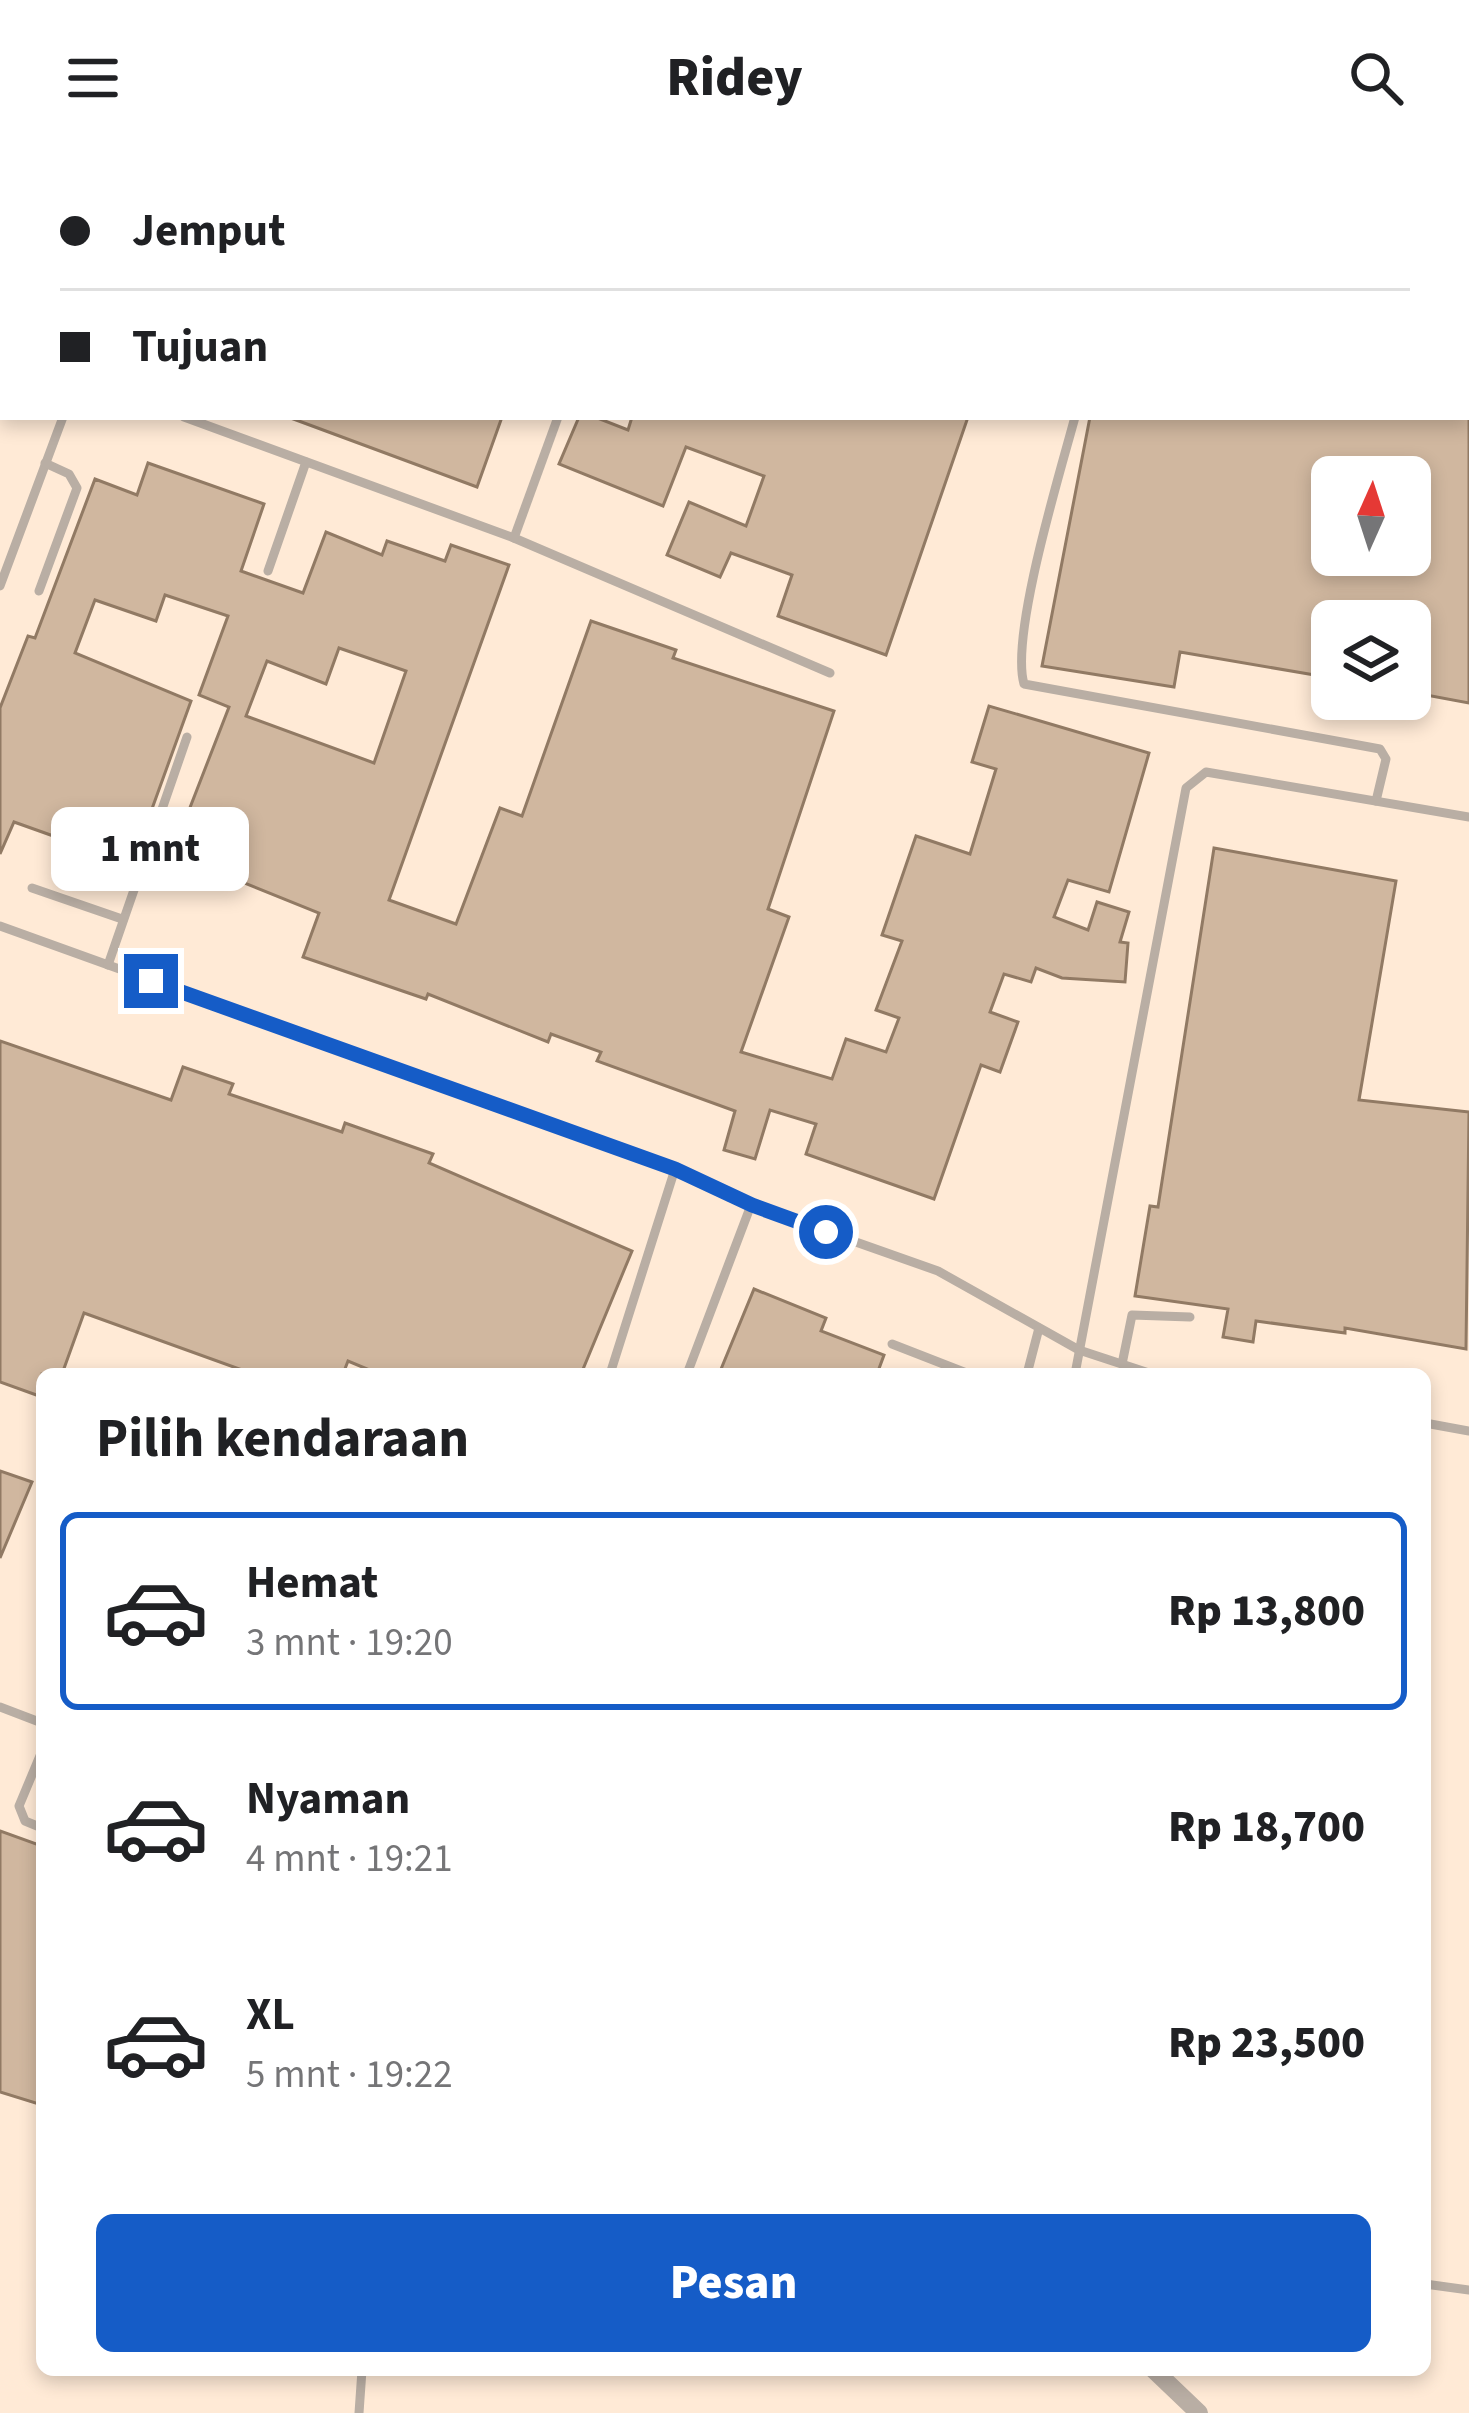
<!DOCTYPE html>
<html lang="id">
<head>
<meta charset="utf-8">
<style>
	:root { --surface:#fff; --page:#f6f6f6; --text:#202124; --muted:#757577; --line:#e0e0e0; --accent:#155cc7 }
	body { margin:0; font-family:"Source Sans 3",sans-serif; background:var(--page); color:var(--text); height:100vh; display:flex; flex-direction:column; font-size:45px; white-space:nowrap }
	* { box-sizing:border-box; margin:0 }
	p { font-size:39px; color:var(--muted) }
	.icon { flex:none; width:66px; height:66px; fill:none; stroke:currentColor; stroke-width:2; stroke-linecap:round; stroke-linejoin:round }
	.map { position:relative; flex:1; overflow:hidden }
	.drawer { position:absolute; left:36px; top:1212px; width:1395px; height:1008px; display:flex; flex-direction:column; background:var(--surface); border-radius:18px; box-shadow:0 6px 18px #0003 }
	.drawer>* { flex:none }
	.top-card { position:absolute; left:0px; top:0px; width:1470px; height:264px; box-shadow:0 6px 18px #0003; display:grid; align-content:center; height:264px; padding:0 60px; background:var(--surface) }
	.needle { width:78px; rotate:3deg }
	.buttons { position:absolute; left:1311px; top:300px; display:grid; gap:24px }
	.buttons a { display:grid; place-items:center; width:120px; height:120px; border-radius:18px; background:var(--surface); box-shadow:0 6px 18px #0003; font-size:60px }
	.end { position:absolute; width:54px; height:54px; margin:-27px; border:15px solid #155cc7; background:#fff; box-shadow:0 0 0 6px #fff }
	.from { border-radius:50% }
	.bubble { position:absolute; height:84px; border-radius:18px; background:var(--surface); box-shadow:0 6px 18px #0003; font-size:39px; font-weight:800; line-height:84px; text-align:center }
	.top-card b { display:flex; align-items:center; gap:42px; height:114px; font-size:45px }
	.top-card b+b { border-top:3px solid var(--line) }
	.top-card i { width:30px; height:30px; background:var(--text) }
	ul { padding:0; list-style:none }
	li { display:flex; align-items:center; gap:36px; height:198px; margin:0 24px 18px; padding:0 36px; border:6px solid transparent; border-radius:18px }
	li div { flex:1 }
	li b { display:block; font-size:45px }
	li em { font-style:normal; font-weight:800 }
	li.current { border-color:var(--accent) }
	li>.icon { width:108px; height:108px; stroke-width:1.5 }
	h2 { padding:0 60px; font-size:54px; line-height:144px }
	.cta { display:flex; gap:24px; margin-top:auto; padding:24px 60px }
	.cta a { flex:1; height:138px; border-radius:18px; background:var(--accent); color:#fff; font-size:48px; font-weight:800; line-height:138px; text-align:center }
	header { display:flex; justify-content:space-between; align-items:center; height:156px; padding:0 60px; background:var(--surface); font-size:54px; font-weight:800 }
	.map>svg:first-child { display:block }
	.building { fill:#d0b79f; stroke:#917a64; stroke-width:3; fill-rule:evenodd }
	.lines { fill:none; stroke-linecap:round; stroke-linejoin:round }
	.lane { stroke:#b9aea4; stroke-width:9 }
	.street { stroke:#b9aea4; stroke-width:18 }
	.route { stroke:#155cc7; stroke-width:15 }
</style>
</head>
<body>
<header><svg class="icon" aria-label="menu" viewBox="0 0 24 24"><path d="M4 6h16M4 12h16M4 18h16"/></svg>Ridey<svg class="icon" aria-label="search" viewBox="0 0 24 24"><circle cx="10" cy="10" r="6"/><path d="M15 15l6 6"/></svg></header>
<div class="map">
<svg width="1469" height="2257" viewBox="0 0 1469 2257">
	<rect width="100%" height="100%" fill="#ffead6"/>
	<!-- building -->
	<g class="building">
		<polygon points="288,261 502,261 477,331"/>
		<polygon points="579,261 595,261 628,274 632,261 968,261 886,499 778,460 792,419 731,397 720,421 667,399 689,346 746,370 764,320 686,291 663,350 559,308"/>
		<path d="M1090 261H1469V547L1410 536V465H1332V522L1180 496 1174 531 1042 510ZM1332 321H1410V399H1332Z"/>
		<path d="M148 307 264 348 241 415 303 437 326 376 382 399 387 385 445 405 451 389 509 409 389 744 456 768 500 652 522 660 591 465 676 494 673 502 834 555 768 753 789 761 741 896 832 923 846 883 886 896 899 862 876 854 902 785 882 779 916 680 970 698 996 613 972 606 989 550 1149 597 1109 736 1068 724 1054 761 1088 774 1097 746 1129 756 1120 786 1128 787 1125 826 1062 822 1036 812 1031 826 1004 818 990 856 1018 866 1000 916 981 909 934 1043 806 998 816 968 770 954 755 1003 724 994 735 955 597 905 601 896 551 878 548 886 428 838 426 843 303 801 319 757 172 698 229 551 199 539 228 460 165 439 156 465 95 444 75 497 191 545 132 708 14 666 0 698V552L28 480 35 482 95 323 137 339ZM339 492 406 515 374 607 246 560 267 505 326 528Z"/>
		<polygon points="1214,692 1396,725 1359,944 1469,956 1466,1193 1345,1172 1345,1177 1256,1165 1253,1186 1223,1181 1228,1153 1135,1140 1150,1050 1158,1051"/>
		<polygon points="0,885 171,944 183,911 233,928 229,938 342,976 345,967 433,998 429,1007 632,1095 581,1218 379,1218 348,1205 343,1218 253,1218 84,1157 62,1218 42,1218 42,1241 0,1226"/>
		<polygon points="754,1133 826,1162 821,1175 884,1199 877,1218 719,1218"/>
		<polygon points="0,1315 32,1326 0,1402"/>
		<polygon points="0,1675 42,1690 42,1949 0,1936"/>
	</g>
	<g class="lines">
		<!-- lane -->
		<g class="lane">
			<polyline points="154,3 155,0"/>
			<polyline points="653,3 654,0"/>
			<polyline points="1077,3 1079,0"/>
			<polyline points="0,47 3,48"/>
			<polyline points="1467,84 1469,85"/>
			<polyline points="1467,136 1469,136"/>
			<polyline points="184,261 514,382 830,517"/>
			<path d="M1075 261C1060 317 1010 479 1024 528L1380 593 1386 603 1376 645"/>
			<polyline points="514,382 558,261"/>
			<polyline points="268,415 306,306"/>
			<polyline points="0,430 63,261"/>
			<polyline points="39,435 77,332 69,318 45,307"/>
			<polyline points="32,732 122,763"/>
			<polyline points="0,770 675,1013 751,1049 938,1115 1079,1194 1152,1218"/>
			<polyline points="108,809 187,581"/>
			<polyline points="892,1188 969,1218"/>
			<polyline points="1122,1208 1132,1159 1190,1161"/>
			<polyline points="610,1218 675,1013"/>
			<polyline points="687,1218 751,1049"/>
			<polyline points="1027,1218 1039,1172"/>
			<polyline points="1075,1218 1186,632 1206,616 1469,661"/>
			<polyline points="1425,1267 1469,1275"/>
			<polyline points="0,1551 42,1567"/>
			<polyline points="42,1595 19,1650 25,1665 42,1672"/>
			<polyline points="1425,2128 1469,2134"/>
			<polyline points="359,2257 362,2214"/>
		</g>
		<!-- street -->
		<polyline class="street" points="1154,2214 1199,2257"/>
	</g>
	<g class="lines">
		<!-- route -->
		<polyline class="route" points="151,825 675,1013 752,1049 826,1076"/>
	</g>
</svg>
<div class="buttons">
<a><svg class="needle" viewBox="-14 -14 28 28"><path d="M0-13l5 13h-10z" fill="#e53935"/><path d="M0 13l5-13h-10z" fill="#757577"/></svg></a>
<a><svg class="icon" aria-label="layers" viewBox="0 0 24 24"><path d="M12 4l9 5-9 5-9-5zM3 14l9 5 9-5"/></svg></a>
</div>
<i class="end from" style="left:826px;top:1076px"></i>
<i class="end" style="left:151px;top:825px"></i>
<div class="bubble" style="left:51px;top:651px;width:198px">1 mnt</div>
<div class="top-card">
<b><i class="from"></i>Jemput</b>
<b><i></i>Tujuan</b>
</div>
<section class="drawer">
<h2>Pilih kendaraan</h2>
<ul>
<li class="current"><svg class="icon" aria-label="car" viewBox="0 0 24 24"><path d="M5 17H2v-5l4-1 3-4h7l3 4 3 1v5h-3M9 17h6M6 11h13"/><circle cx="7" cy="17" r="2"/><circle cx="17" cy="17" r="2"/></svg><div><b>Hemat</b><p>3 mnt · 19:20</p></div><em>Rp 13,800</em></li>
<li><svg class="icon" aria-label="car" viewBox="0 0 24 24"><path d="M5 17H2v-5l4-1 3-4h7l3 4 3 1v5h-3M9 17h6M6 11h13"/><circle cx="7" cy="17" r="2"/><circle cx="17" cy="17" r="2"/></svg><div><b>Nyaman</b><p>4 mnt · 19:21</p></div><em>Rp 18,700</em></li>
<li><svg class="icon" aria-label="car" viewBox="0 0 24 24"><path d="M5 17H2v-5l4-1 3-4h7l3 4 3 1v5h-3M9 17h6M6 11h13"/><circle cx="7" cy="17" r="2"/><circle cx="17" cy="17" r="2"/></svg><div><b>XL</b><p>5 mnt · 19:22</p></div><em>Rp 23,500</em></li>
</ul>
<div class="cta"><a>Pesan</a></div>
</section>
</div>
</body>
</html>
